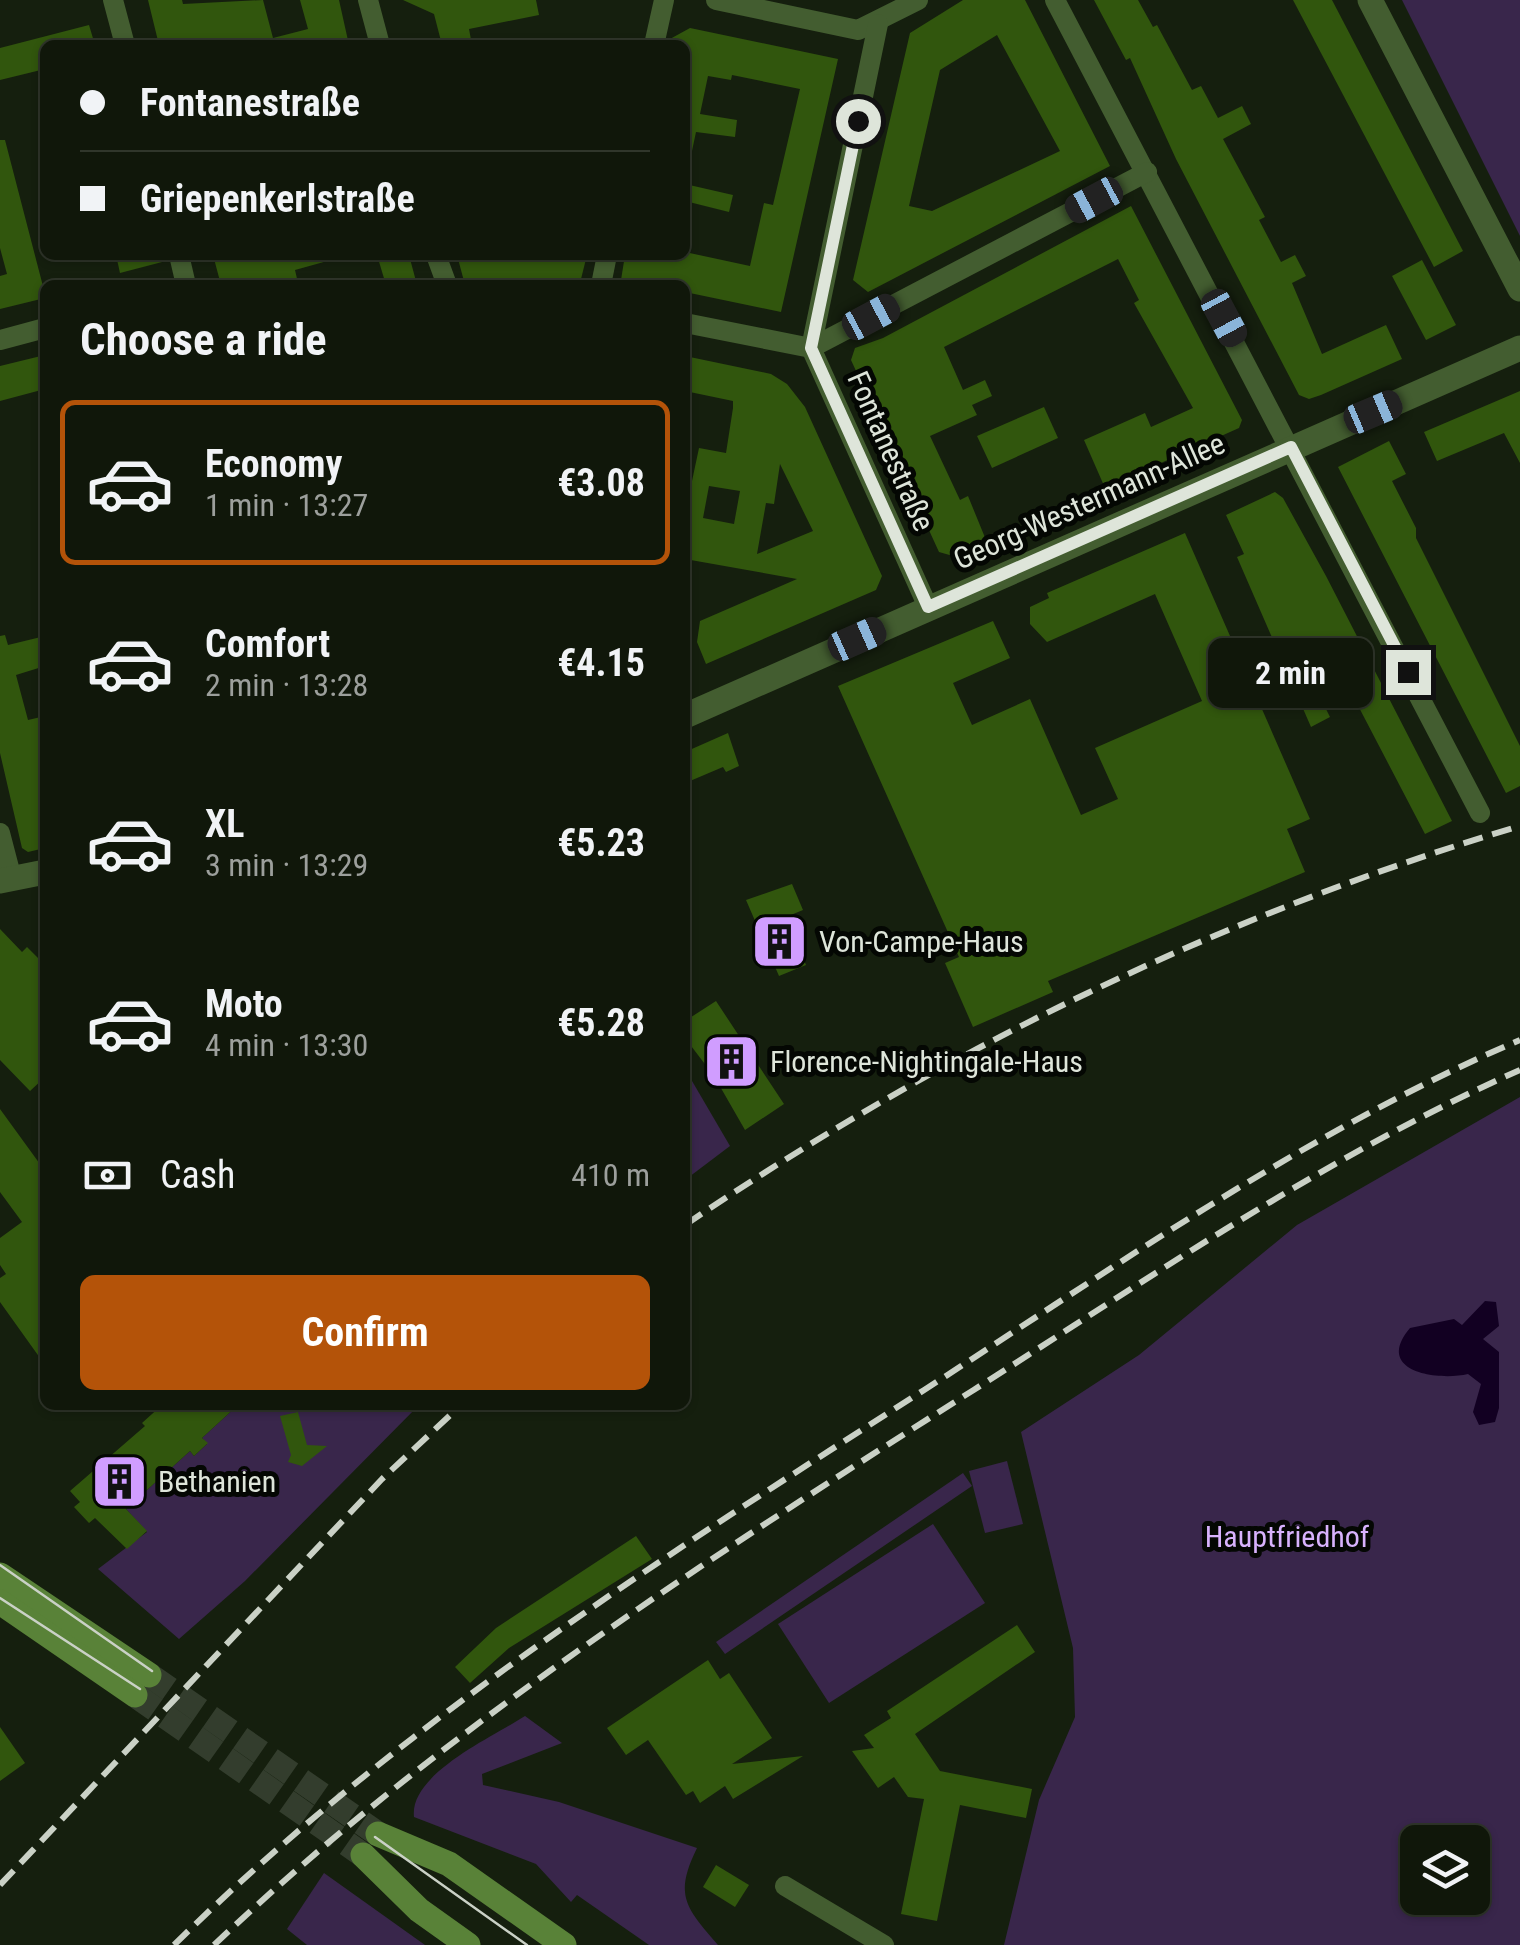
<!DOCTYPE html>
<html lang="en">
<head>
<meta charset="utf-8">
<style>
	:root { --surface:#10170a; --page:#1e2418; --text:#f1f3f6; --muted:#9c9f9c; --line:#30362b; --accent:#b45309 }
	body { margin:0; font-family:"Roboto Condensed",sans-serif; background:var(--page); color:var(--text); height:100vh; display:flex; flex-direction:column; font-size:38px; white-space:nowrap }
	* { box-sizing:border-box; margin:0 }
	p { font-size:32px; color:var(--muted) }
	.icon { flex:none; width:55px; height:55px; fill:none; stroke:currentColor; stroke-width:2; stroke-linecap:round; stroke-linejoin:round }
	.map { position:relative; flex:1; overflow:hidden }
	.details { position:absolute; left:40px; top:280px; width:650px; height:1130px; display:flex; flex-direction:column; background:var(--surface); border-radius:15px; box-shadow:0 2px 8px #0004,0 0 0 2px var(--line) }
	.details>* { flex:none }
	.guide { position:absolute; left:40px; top:40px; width:650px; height:220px; border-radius:15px; box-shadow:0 2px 8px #0004,0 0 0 2px var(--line); display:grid; align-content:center; height:220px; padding:0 40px; background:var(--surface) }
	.buttons { position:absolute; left:1400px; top:1825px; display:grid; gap:20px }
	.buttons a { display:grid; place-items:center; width:90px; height:90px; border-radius:15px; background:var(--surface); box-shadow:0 2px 8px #0004,0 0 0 2px var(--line); font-size:50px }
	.end { position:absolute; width:45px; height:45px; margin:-22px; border:12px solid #dee5da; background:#111; box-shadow:0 0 0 5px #111 }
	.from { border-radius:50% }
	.bubble { position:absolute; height:70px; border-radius:15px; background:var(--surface); box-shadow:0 2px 8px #0004,0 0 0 2px var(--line); font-size:32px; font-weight:700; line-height:70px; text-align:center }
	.car { position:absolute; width:30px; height:60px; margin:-30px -15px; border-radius:12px; box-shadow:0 0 8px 2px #0007; background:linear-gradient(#222 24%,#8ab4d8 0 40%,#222 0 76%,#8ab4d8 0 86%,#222 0) }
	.guide b { display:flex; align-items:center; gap:35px; height:95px; font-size:38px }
	.guide b+b { border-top:2px solid var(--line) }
	.guide i { width:25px; height:25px; background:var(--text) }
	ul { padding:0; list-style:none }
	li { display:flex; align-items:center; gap:30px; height:165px; margin:0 20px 15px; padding:0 20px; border:5px solid transparent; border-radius:15px }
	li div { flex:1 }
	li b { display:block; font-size:38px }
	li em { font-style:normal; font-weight:700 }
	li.selected { border-color:var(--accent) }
	li>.icon { width:90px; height:90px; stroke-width:1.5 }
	h2 { padding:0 40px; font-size:45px; line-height:120px }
	.pay { display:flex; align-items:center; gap:25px; height:110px; padding:0 40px; font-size:38px }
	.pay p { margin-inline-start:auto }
	.action { display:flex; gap:20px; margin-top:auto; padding:20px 40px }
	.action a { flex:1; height:115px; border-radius:15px; background:var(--accent); color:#fff; font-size:40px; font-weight:700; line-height:115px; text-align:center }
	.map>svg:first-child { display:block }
	.green { fill:#39264b; fill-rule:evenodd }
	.water { fill:#120022 }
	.building { fill:#31560d; fill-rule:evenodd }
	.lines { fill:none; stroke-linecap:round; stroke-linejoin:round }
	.secondary-tunnel { stroke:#333d2d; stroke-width:25; stroke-dasharray:25 12; stroke-linecap:butt }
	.minor { stroke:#435d30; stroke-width:20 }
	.tertiary { stroke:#435d30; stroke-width:25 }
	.secondary { stroke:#598238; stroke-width:25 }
	.tram { stroke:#cad1c6; stroke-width:2.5 }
	.rail { stroke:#cad1c6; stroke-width:6; stroke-dasharray:20 10; stroke-linecap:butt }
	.route { stroke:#dee5da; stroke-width:12 }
	.labels { text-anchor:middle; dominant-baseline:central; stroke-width:10; stroke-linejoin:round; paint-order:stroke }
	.street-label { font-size:30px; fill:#dee5da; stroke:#040703 }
	.poi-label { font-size:30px; fill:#dee5da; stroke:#040703; text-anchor:start }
	.park-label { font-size:30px; fill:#d8b2fd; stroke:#040703 }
</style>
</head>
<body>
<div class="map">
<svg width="1520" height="1945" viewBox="0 0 1520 1945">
	<rect width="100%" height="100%" fill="#151f0e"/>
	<!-- green -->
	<g class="green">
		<polygon points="1402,0 1520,0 1520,236"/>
		<polygon points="685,1069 730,1146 685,1180"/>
		<path d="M1520 1097V1945H1004L1039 1800 1075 1717 1073 1648 1021 1432 1139 1355 1297 1225ZM1418 1842H1472V1898H1418Z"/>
		<polygon points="238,1405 419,1405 245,1581 179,1639 98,1569 147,1532 126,1509 190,1451 194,1456 207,1444 202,1438"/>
		<polygon points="1007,1461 1023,1524 985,1533 969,1471"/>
		<polygon points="963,1473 972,1486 725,1654 716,1642"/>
		<polygon points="933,1524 985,1603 829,1703 778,1624"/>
		<path d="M525 1716 562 1743 482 1774 483 1785 559 1802 697 1848C674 1895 685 1907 718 1945H649L577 1895 571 1902 536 1864 414 1817C409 1774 493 1737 525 1716Z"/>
		<polygon points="324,1873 425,1945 307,1945 287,1929"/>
	</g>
	<!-- water -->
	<path class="water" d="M1485 1301 1496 1302 1499 1326 1483 1339 1499 1352V1408L1495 1422 1479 1425 1473 1412 1481 1384 1468 1374C1438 1381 1373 1372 1410 1328L1454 1319 1462 1325Z"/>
	<!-- building -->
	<g class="building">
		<polygon points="148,0 182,0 183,4 263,0 273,38 308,29 300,0 339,0 349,45 159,45"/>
		<polygon points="403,0 536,0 539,15 469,29 472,45 442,45 434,14"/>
		<path d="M963 0H1025L1110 166 868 292 853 280 910 33ZM997 35 1060 151 932 211 909 206 940 70Z"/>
		<polygon points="1094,0 1138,0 1153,27 1157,25 1192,90 1201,86 1218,118 1242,106 1251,124 1223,139 1265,217 1259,220 1281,262 1295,255 1306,276 1292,283 1322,354 1386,325 1402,359 1321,395 1309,399 1299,395 1176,159 1130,58 1126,60"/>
		<polygon points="1293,0 1332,0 1463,251 1434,267"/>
		<polygon points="89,25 95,45 45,45 45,69 0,80 0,48"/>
		<polygon points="690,28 838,59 781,312 685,292 685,285 621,280 625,255 685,252 750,266 764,203 773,205 800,89 732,75 731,80 708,76 700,114 737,120 735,137 696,132 692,151 685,150 685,45 668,45 670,39"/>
		<polygon points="0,140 5,140 45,294 45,298 0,309 0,276 7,274 0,248"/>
		<polygon points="685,184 733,195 729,212 685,201"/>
		<polygon points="1131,206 1242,420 1239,428 1105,488 1084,440 1145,413 1151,427 1193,408 1134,303 1139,300 1118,259 944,347 963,390 985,380 992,396 972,405 977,415 930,436 960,500 968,496 986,540 953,556 939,552 851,360 855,348 883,338"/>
		<polygon points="116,255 166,255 166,261 120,273"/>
		<polygon points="213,255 330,255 331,260 295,270 298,283 290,285 221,285"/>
		<polygon points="377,255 409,255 417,285 386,285"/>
		<polygon points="457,255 587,255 581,279 560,285 465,285"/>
		<polygon points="1422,260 1456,325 1426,340 1392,276"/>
		<polygon points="45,355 45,389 0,401 0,366"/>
		<path d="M685 356 771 374 787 384 805 407 882 576 876 590 706 664 697 642 700 621 797 579 685 559V514L699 448 726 453 733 408V401L685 391ZM780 464 813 531 757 554 766 503 774 504ZM709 486 740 491 734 524 703 518Z"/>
		<polygon points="1520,391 1520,463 1504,433 1437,461 1424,432"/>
		<polygon points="1044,407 1058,438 992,468 977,436"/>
		<polygon points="1389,441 1406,474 1392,481 1416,528 1416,538 1520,746 1520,786 1506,793 1338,467"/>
		<polygon points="1275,492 1283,498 1326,576 1452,821 1425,834 1353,696 1326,709 1330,717 1311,727 1237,557 1244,554 1226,515"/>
		<polygon points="1185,533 1310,819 1287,829 1305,872 1048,981 1053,992 973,1027 945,963 959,957 838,686 993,621 1010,658 953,683 972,725 1030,699 1081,815 1118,799 1095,748 1202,701 1155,594 1047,642 1030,624 1030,607 1049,598 1047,593"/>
		<polygon points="5,635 8,645 45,636 45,666 16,675 28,720 45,716 45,799 40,800 45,848 28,852 22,848 0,753 0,636"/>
		<polygon points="728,733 739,766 726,772 723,767 690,781 685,752"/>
		<polygon points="792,884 803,910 786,917 806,965 779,976 746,900"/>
		<polygon points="0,929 22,952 27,947 45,965 45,1077 30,1091 0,1060"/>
		<polygon points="716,1001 784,1104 745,1130 714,1076 685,1038 685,1021"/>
		<polygon points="0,1109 45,1171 45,1365 0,1302 0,1278 6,1274 0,1265 0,1238 22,1222 0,1192"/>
		<polygon points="162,1405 238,1405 202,1438 208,1443 194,1456 190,1451 126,1509 147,1531 127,1549 95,1518 89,1523 74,1507 80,1502 70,1491 145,1426 142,1423"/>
		<polygon points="298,1412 307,1445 327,1446 302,1466 288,1462 291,1455 280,1416"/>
		<polygon points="636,1536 652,1559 509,1648 470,1683 455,1667 496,1628"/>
		<polygon points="1017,1625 1035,1652 915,1734 940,1771 1032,1789 1026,1818 960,1805 937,1921 901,1914 924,1799 908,1797 894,1777 878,1788 852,1751 874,1748 864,1735 891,1718 887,1711"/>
		<polygon points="708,1660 720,1679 729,1673 772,1738 732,1764 803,1756 733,1799 725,1786 700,1803 693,1791 686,1795 648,1740 626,1755 607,1728"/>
		<polygon points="0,1727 25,1763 0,1781"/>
		<polygon points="716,1865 749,1885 735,1907 703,1887"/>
	</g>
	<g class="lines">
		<!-- secondary-tunnel -->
		<g class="secondary-tunnel">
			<polyline points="149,1675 378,1834"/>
			<polyline points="135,1695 363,1855"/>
		</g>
		<!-- minor -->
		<g class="minor">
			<polyline points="113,0 125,45"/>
			<polyline points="368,0 380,45"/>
			<polyline points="716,0 858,30 918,0"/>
			<polyline points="1055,0 1480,813"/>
			<polyline points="878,24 811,348 928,607"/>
			<polyline points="654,45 664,0"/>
			<polyline points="179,255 186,285"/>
			<polyline points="436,255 447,285"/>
			<polyline points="601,285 607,255"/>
			<polyline points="685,323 811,348"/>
			<polyline points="0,340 45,328"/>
			<polyline points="811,348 1147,172"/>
			<polyline points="0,833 12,879"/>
			<polyline points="785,1886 884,1945"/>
		</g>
		<!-- tertiary -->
		<g class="tertiary">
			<polyline points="1370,0 1520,289"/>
			<polyline points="685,716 1520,348"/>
			<polyline points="0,881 45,872"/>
		</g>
		<!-- secondary -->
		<g class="secondary">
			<polyline points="0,1575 149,1675"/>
			<polyline points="0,1602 135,1695"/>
			<polyline points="378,1834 449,1864 564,1945"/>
			<polyline points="363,1855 419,1910 468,1945"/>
		</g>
		<!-- tram -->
		<g class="tram">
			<polyline points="0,1565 152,1671"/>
			<polyline points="0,1598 140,1689"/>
			<polyline points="375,1837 527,1945"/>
		</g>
		<!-- rail -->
		<g class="rail">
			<path d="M685 1225C943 1050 1221 915 1520 826"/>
			<polyline points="0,1885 382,1479 461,1405"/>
			<path d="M174 1945C404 1718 678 1548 949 1374 1132 1255 1318 1126 1520 1040"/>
			<path d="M214 1945C449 1722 722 1550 994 1377 1161 1270 1338 1150 1520 1070"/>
		</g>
	</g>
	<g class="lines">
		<!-- route -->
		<polyline class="route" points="858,121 811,348 928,607 1291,447 1408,672"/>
	</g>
	<!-- icons -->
	<defs>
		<symbol id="building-square" viewBox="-11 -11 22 22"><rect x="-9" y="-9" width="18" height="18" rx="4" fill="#d09dff" stroke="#040703"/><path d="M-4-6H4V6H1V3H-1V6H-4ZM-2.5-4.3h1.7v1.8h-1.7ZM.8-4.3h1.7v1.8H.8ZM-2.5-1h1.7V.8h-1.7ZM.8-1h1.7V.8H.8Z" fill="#111"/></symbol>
	</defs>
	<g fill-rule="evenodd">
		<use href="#building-square" x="748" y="910" width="63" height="63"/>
		<use href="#building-square" x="700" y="1030" width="63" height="63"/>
		<use href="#building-square" x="88" y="1450" width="63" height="63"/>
	</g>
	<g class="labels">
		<!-- street labels -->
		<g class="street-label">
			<text transform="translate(891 451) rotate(66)">Fontanestraße</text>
			<text transform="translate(1089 501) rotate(-24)">Georg-Westermann-Allee</text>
		</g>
		<!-- poi labels -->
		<g class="poi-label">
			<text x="819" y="941">Von-Campe-Haus</text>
			<text x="770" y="1061">Florence-Nightingale-Haus</text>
			<text x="158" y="1481">Bethanien</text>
		</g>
		<!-- park labels -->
		<g class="park-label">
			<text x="1287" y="1536">Hauptfriedhof</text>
		</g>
	</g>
</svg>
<div class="buttons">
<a><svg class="icon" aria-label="layers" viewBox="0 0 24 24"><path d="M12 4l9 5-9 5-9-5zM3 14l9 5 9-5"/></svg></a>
</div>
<i class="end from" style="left:858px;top:121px"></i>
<i class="end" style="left:1408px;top:672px"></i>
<div class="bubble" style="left:1208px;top:638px;width:165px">2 min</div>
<i class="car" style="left:1094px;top:200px;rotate:242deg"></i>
<i class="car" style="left:871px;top:317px;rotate:62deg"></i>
<i class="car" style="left:1224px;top:318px;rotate:152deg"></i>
<i class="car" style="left:1373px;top:412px;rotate:67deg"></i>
<i class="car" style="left:857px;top:639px;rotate:66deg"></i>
<div class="guide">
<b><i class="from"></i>Fontanestraße</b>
<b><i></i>Griepenkerlstraße</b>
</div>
<section class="details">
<h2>Choose a ride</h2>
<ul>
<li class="selected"><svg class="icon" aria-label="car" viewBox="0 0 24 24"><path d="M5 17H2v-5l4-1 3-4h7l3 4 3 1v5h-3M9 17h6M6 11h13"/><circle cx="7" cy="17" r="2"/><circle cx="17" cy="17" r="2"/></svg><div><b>Economy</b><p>1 min · 13:27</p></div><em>€3.08</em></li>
<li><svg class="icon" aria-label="car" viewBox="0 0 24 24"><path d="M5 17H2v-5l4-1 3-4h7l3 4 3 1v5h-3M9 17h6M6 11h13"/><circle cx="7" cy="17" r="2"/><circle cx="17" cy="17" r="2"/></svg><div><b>Comfort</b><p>2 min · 13:28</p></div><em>€4.15</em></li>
<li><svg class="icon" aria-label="car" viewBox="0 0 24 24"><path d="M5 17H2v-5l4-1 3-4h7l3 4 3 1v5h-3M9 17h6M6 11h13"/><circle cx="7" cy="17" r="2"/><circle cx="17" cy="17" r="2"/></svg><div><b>XL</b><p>3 min · 13:29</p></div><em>€5.23</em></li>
<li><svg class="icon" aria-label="car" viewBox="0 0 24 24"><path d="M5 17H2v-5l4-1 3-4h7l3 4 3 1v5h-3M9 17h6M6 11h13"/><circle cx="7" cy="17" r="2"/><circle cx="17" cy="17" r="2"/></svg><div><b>Moto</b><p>4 min · 13:30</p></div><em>€5.28</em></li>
</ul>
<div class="pay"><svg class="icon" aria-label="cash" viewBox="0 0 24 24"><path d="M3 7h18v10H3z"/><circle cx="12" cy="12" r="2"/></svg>Cash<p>410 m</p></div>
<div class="action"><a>Confirm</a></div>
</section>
</div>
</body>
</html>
